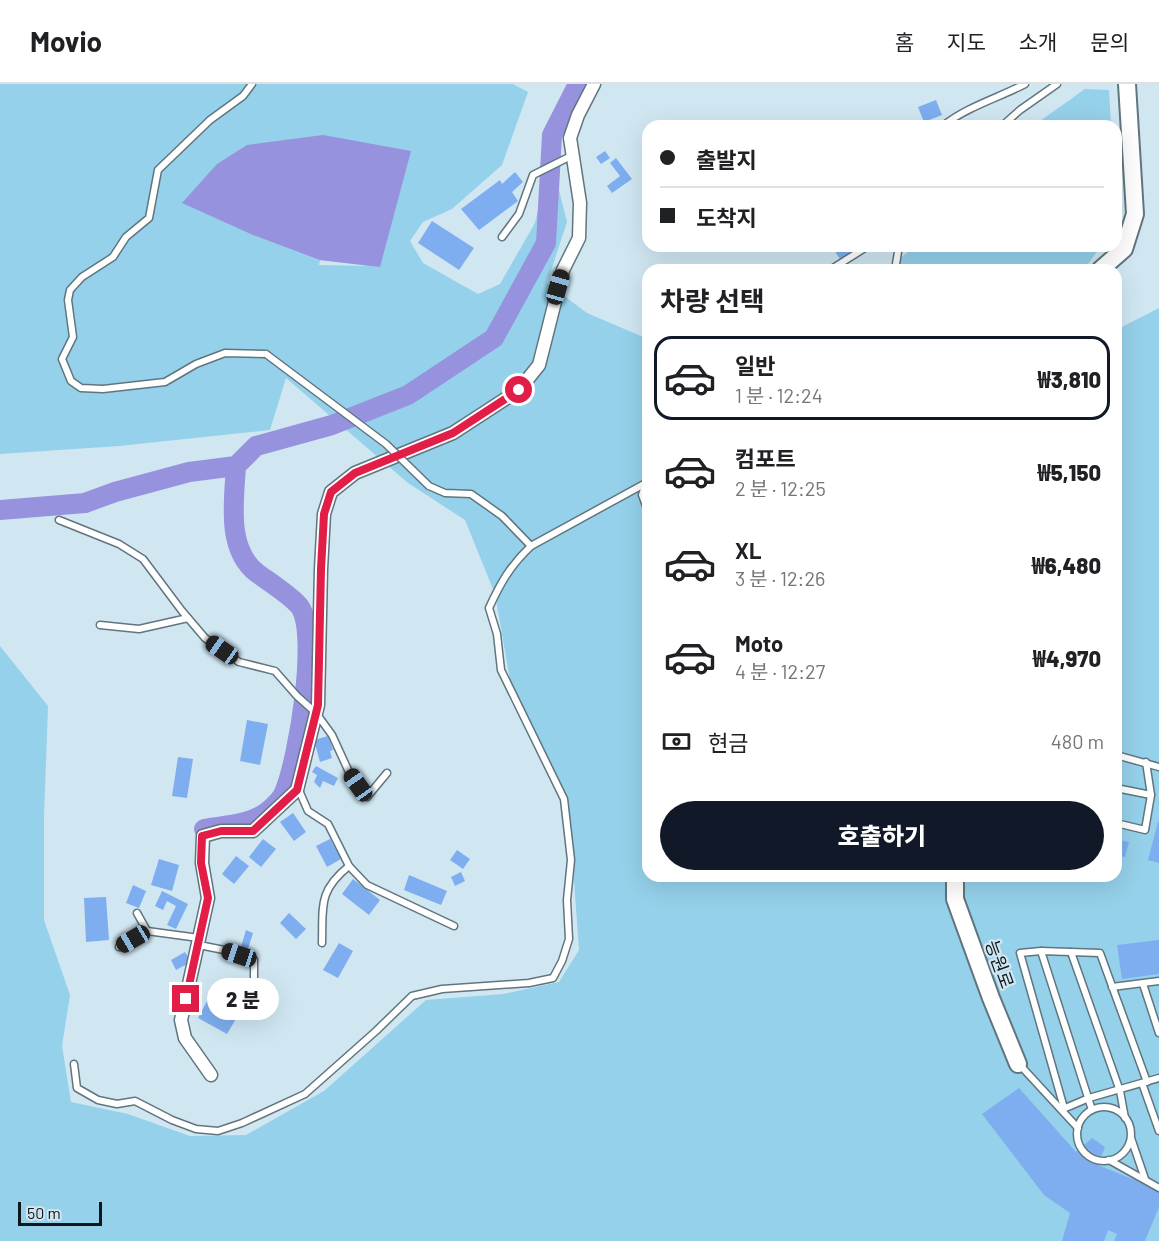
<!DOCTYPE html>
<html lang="ko">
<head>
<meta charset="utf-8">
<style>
	:root { --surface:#fff; --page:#f6f6f6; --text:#202124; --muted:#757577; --line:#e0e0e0; --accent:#111827 }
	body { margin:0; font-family:Barlow,"Noto Sans KR",sans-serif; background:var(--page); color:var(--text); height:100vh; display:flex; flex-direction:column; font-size:22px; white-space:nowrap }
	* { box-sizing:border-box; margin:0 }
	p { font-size:20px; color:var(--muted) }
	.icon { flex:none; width:33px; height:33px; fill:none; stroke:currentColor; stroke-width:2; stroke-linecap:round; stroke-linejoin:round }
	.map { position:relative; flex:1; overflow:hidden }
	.details { position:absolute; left:642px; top:180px; width:480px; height:618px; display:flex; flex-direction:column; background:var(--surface); border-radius:18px; box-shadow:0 6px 24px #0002 }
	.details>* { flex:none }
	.top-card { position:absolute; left:642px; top:36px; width:480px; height:132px; border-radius:18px; box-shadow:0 6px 24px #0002; display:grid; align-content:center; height:132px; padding:0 18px; background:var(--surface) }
	.scale { position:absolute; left:18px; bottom:15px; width:84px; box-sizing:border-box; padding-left:6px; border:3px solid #0f171b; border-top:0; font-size:16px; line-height:21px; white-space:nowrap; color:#0f171b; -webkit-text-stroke:4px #d0e7f2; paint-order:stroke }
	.end { position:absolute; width:27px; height:27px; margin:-14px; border:8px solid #e11d48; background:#fff; box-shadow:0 0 0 3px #fff }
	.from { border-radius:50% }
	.bubble { position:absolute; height:42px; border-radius:21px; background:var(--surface); box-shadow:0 6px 24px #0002; font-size:20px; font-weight:800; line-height:42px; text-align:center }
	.car { position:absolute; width:18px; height:36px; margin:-18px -9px; border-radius:8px; box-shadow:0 0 4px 2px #0007; background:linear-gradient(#222 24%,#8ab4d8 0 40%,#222 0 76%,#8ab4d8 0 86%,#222 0) }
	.top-card b { display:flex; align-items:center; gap:21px; height:57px; font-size:22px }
	.top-card b+b { border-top:2px solid var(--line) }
	.top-card i { width:15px; height:15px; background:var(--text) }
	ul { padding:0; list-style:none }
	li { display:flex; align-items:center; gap:18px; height:84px; margin:0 12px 9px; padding:0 6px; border:3px solid transparent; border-radius:18px }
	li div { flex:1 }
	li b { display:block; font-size:22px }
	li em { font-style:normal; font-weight:800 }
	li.active { border-color:var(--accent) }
	li>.icon { width:54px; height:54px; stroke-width:1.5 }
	h2 { padding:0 18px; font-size:27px; line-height:72px }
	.pay { display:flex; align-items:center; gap:15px; height:66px; padding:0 18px; font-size:22px }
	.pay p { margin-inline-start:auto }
	.primary-button { display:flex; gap:12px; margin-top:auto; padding:12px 18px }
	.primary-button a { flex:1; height:69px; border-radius:36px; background:var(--accent); color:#fff; font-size:24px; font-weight:800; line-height:69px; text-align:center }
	header { display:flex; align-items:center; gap:36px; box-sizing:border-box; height:84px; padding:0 30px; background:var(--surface); border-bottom:2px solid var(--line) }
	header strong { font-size:28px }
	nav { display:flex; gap:33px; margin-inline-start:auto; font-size:21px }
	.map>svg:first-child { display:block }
	.green { fill:#95d1ea; fill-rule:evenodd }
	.water { fill:#9792dd }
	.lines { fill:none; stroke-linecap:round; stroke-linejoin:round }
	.river { stroke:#9792dd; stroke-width:20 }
	.building { fill:#7eaef0 }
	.lane-casing { stroke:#60757e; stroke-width:9 }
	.street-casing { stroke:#60757e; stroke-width:15 }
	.secondary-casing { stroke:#60757e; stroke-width:20 }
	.lane { stroke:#fff; stroke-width:6 }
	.street { stroke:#fff; stroke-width:12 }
	.secondary { stroke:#fff; stroke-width:16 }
	.lane-bridge-casing { stroke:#60757e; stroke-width:9; stroke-linecap:butt }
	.lane-bridge { stroke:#fff; stroke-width:6 }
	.route { stroke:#e11d48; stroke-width:8 }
	.labels { text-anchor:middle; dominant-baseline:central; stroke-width:4.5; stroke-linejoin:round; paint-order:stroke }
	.street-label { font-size:18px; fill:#0f171b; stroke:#d0e7f2 }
</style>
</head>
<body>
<header>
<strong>Movio</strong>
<nav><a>홈</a><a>지도</a><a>소개</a><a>문의</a></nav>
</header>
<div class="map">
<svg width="1159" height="1157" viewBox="0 0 1159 1157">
	<rect width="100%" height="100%" fill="#d0e7f2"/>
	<!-- green -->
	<g class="green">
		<path d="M0 0H513L528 8 502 81 452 125 423 138 410 157 423 179 478 210 500 200 535 139 542 108 559 106 567 138 547 199 587 229 648 255V792H1116V246L1159 224V1157H0V562L48 622 44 734V836L70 911 62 962 71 1018 128 1030 190 1052 246 1051 324 1007 426 916 503 910 559 898 579 866 568 714 510 596 495 510 465 436 408 399 286 294 270 346 119 362 0 370ZM320 176 369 182H370L319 181Z"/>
		<polygon points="1085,5 1109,6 1111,42 1033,42"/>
		<polygon points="915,162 1101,162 1088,180 1081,186 886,186"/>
	</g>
	<!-- water -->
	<polygon class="water" points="323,51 411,67 380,183 320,176 253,151 182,119 217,80 247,61"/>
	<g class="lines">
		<!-- river -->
		<g class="river">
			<polyline points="0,426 85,419 115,408 189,388 236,382 256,362 332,341 408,311 494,254 546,159 552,51 578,0"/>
			<path d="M204 745C225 741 251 741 268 727 274 722 283 713 285 706 298 674 319 551 300 523 293 513 268 497 257 489 226 465 234 417 236 382"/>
		</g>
	</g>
	<!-- building -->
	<g class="building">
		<polygon points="936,16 942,31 924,38 918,23"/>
		<polygon points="605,67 610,74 601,80 596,73"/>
		<polygon points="616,74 632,95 612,109 607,102 620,92 610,79"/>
		<polygon points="515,88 523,98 512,108 518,117 479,146 461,125 500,96 502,100"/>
		<polygon points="432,137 474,164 459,186 418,159"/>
		<polygon points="840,162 846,162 850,169 840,175 834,166"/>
		<polygon points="247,636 268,640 260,681 240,677"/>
		<polygon points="328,652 333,666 330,667 332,674 320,678 314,656"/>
		<polygon points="178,673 193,675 187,714 172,712"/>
		<polygon points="316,682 338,694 334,702 323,697 320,704 314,698 317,691 312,688"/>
		<polygon points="293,729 306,748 294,757 280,738"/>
		<polygon points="1158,738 1159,738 1159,779 1148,776"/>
		<polygon points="263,755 276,765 261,783 249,773"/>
		<polygon points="330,755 341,775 327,783 316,762"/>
		<polygon points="1116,755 1129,758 1125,773 1116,771"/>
		<polygon points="457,766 470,775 463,785 450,776"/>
		<polygon points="236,772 249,782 234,800 222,790"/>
		<polygon points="159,775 179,781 172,807 151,801"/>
		<polygon points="461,788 465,797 455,802 451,793"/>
		<polygon points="409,791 447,807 441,821 404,806"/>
		<polygon points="353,795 380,816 369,831 342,810"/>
		<polygon points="133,801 146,807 139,824 126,819"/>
		<polygon points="162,807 188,820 176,845 167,841 176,822 167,817 163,826 155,822"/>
		<polygon points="106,813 109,856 86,858 84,814"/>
		<polygon points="289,829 306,845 296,855 280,839"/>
		<polygon points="246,846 253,849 248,865 241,863"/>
		<polygon points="1159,856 1159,890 1122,895 1117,861"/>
		<polygon points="339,859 353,867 338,894 323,886"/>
		<polygon points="185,868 191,878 176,886 171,876"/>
		<polygon points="207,917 237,933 227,950 198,934"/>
		<polygon points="1019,1004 1076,1068 1092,1054 1105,1063 1098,1081 1159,1106 1159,1123 1145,1157 1114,1157 1117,1150 1108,1146 1104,1157 1062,1157 1070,1129 1044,1111 982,1030"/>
	</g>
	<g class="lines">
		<defs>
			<g id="lane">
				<polyline points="252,0 243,12 210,36 158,86 149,134 126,153 113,173 82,193 70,206 68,216 73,253 62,275 71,297 81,304 103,305 165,298 196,280 225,269 266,270"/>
				<path d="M943 42C966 23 998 14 1025 0"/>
				<polyline points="1002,42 1020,26 1057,0"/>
				<polyline points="502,153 519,130 533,91 571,72"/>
				<polyline points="830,186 868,162"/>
				<polyline points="895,186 899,162"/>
				<polyline points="648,392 642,411 648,427"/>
				<polyline points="429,402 445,409 471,410 502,432 531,462 646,399"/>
				<polyline points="59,436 119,460 143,475 182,527 205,554 239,578 275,587 297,612 316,629 332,651 349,688 367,713 387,689"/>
				<polyline points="100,541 139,545 188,534"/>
				<polyline points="1116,671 1159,683"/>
				<polyline points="298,704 308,727 328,740 349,782 367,801 454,842"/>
				<polyline points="1116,704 1151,711"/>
				<polyline points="1116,739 1145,746 1151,711 1146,678"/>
				<polyline points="137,829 147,847"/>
				<path d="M322 859C323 822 318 807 349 782"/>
				<polyline points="199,861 224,866 254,876 254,897 246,923"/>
				<polyline points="119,863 147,847 199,854"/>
				<polyline points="1041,867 1092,1026"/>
				<polyline points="1071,868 1120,1007 1125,1034"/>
				<polyline points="1143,900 1159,949"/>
				<polyline points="1112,903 1159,897"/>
				<path d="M74 980 77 1004 98 1016 117 1020 135 1017 172 1036 196 1045 218 1047 242 1039 305 1010 376 947 412 912 442 905 529 899 553 894 562 877 569 855 567 816 571 776 564 715 501 586 497 550 489 524C501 498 510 482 531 462"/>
				<polyline points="1019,980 1078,1044"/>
				<polyline points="1142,999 1159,1047"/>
				<circle cx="1104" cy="1050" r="27"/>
				<polyline points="1064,1024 1020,869 1041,867 1100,869 1147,998"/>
				<polyline points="1063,1025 1089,1014 1159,994"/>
				<polyline points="1131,1054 1145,1095"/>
				<polyline points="1109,1076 1159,1104"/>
			</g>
			<polyline id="street" points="211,991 185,954 181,936 208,814 202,779 203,752 221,747 253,747 297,706 318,621 321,485 324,430 331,408 355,389 453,349 519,306 539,281 563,186 579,154 580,119 570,54 578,31 594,0"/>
			<g id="secondary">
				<polyline points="1100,186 1124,165 1135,130 1127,0"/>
				<polyline points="955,792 955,815 991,914 1018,980"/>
			</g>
		</defs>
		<!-- lane casing -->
		<use href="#lane" class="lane-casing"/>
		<!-- street casing -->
		<use href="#street" class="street-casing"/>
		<!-- secondary casing -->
		<use href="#secondary" class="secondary-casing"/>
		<!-- lane -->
		<use href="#lane" class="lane"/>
		<!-- street -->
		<use href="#street" class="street"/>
		<!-- secondary -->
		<use href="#secondary" class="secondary"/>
		<defs>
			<polyline id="lane-bridge" points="266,270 386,360 429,402"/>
		</defs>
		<!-- lane-bridge casing -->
		<use href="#lane-bridge" class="lane-bridge-casing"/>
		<!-- lane-bridge -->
		<use href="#lane-bridge" class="lane-bridge"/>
	</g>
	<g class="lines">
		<!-- route -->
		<polyline class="route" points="186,915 208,814 201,779 202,752 221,747 253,747 297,706 318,621 321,485 324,430 331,408 355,389 453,349 519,306"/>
	</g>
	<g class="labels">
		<!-- street labels -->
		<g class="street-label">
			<text transform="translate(1000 880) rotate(70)">능원로</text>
		</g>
	</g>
</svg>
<div class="scale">50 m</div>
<i class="end from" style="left:519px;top:306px"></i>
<i class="end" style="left:186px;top:915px"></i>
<div class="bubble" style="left:207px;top:894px;width:72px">2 분</div>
<i class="car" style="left:558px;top:203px;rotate:16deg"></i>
<i class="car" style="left:222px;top:566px;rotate:305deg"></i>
<i class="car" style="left:358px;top:701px;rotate:325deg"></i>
<i class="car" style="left:133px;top:855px;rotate:240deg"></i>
<i class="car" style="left:239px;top:871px;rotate:288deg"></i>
<div class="top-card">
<b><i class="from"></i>출발지</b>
<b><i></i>도착지</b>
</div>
<section class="details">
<h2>차량 선택</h2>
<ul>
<li class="active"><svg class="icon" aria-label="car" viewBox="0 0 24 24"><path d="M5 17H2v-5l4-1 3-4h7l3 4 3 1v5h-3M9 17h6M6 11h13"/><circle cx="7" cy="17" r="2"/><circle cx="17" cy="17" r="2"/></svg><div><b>일반</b><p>1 분 · 12:24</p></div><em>₩3,810</em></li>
<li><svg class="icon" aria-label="car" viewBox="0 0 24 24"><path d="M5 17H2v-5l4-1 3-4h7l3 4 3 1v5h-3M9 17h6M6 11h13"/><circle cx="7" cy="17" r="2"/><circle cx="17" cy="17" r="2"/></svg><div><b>컴포트</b><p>2 분 · 12:25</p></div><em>₩5,150</em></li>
<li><svg class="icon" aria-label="car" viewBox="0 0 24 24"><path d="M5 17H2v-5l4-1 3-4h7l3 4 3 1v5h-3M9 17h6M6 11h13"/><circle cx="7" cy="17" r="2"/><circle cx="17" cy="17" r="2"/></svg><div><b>XL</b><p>3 분 · 12:26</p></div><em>₩6,480</em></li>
<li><svg class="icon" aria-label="car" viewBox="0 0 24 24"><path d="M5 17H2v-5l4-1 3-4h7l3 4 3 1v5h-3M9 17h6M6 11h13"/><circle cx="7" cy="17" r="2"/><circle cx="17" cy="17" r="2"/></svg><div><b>Moto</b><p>4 분 · 12:27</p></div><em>₩4,970</em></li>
</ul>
<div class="pay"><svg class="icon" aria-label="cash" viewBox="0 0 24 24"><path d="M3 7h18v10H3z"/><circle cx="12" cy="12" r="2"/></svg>현금<p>480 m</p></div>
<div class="primary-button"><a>호출하기</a></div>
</section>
</div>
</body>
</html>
